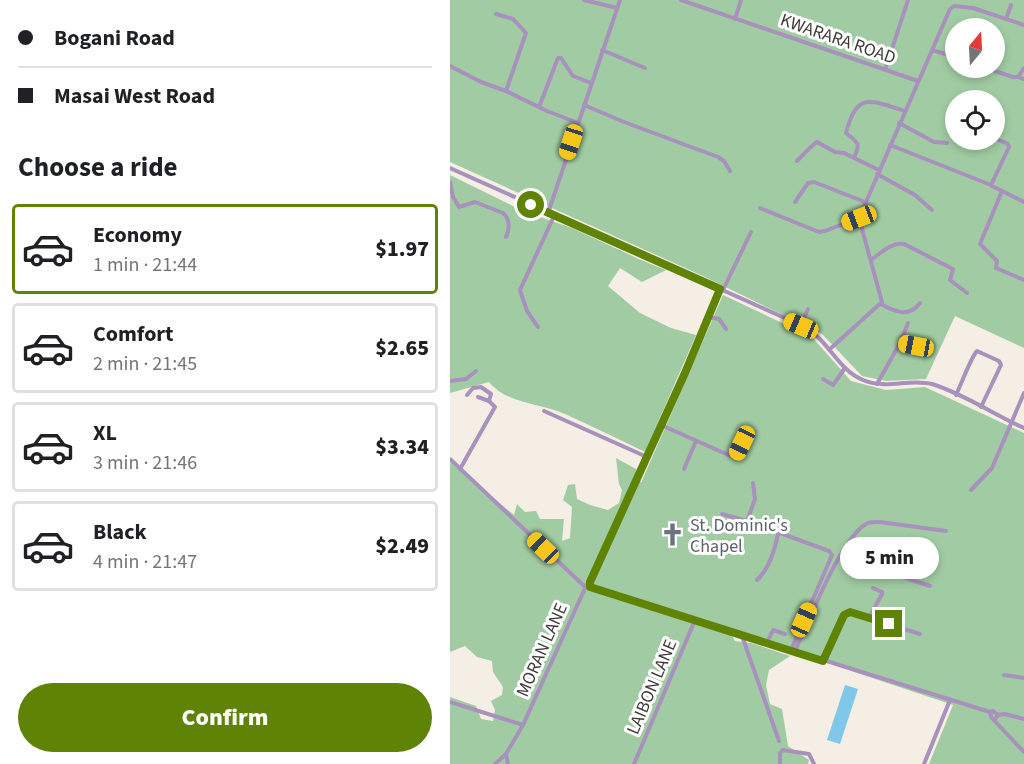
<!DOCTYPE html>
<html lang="en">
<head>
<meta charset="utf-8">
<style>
	:root { --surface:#fff; --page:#f2f2f2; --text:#202124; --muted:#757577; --line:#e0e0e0; --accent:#5f8405 }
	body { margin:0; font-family:"Source Sans 3",sans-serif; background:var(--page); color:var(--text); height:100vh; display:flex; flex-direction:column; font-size:22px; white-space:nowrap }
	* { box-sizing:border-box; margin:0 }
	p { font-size:20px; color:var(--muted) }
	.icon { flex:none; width:33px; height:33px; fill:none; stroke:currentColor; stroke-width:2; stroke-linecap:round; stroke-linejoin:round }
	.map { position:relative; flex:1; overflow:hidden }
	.panel { display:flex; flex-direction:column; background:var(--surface); width:450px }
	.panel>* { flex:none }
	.banner { display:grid; align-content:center; height:132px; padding:0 18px; background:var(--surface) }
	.needle { width:39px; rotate:18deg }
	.controls { position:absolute; left:495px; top:18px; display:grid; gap:12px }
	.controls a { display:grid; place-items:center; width:60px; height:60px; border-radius:50%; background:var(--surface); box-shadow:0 3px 9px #0003; font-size:30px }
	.end { position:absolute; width:27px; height:27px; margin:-14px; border:8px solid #5f8405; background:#fff; box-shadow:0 0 0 3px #fff }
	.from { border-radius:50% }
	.bubble { position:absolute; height:42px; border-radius:21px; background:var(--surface); box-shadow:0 3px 9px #0003; font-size:20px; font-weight:800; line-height:42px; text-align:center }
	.car { position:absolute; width:18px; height:36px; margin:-18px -9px; border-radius:8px; box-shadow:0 0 4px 2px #0007; background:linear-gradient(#f5c518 24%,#345 0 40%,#f5c518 0 76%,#345 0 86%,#f5c518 0) }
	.banner b { display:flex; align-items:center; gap:21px; height:57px; font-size:22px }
	.banner b+b { border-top:2px solid var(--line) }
	.banner i { width:15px; height:15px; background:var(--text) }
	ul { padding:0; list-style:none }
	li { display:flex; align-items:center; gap:18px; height:90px; margin:0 12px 9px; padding:0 6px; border:3px solid var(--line); border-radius:6px }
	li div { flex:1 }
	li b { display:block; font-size:22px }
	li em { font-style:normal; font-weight:800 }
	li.on { border-color:var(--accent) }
	li>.icon { width:54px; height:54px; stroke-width:1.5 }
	h2 { padding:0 18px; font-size:27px; line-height:72px }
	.cta { display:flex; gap:12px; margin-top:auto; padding:12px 18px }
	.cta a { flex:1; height:69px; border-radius:36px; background:var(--accent); color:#fff; font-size:24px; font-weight:800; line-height:69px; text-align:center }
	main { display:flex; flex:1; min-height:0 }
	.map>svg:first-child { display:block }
	.green { fill:#a1cca3; fill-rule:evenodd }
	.water { fill:#80c8ea }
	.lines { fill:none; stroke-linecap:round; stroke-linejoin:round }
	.minor { stroke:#a891bc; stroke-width:4 }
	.route { stroke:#5f8405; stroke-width:8 }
	.labels { text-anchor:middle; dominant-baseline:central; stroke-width:6; stroke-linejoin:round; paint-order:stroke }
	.street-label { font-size:18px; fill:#3e3b37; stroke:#fff }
	.worship-label { font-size:18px; fill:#5b616d; stroke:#fff; text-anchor:start }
</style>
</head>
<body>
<main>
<section class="panel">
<div class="banner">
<b><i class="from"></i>Bogani Road</b>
<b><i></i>Masai West Road</b>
</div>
<h2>Choose a ride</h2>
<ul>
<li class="on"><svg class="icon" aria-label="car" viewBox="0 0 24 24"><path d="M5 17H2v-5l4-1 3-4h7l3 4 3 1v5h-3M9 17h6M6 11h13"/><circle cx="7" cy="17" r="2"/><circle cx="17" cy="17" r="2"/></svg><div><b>Economy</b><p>1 min · 21:44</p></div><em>$1.97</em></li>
<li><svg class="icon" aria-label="car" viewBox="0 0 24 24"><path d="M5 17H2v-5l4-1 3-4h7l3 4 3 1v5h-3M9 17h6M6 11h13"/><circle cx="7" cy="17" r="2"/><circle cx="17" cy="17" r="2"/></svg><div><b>Comfort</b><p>2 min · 21:45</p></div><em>$2.65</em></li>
<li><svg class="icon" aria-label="car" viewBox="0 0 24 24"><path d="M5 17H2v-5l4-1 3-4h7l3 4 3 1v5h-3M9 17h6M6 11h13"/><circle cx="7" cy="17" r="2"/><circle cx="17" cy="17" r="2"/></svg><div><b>XL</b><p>3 min · 21:46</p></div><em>$3.34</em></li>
<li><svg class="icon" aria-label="car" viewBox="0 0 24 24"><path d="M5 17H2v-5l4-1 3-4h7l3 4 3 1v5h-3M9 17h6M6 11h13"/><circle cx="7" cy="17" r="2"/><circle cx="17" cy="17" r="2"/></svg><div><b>Black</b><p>4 min · 21:47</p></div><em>$2.49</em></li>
</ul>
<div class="cta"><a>Confirm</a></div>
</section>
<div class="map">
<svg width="574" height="764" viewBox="0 0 574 764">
	<rect width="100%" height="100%" fill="#f5eee4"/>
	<!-- green -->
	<g class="green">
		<path d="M0 0H574V348L505 316 476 379 436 381 412 376 372 334 253 276 0 162ZM506 28H544V68H506ZM506 100H544V140H506Z"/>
		<path d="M0 175 73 211 122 228 191 260 216 270 192 282 170 268 158 286 190 313 221 328 246 335 195 452C168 439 142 426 115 414 89 403 57 404 39 382L0 393Z"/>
		<polygon points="273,295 362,337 401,381 436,390 475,387 574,433 574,764 479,764 503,705 279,630 285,641 301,643 340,656 319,670 316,685 320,704 332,709 338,746 359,760 358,764 0,764 0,697 26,706 31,719 43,721 45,710 41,701 52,695 53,687 43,672 42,661 27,657 15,646 0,652 0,462 64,515 67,504 75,512 86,511 90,519 114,519 112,541 120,538 122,507 113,500 118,485 125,484 127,499 140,505 158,510 169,503 172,490 169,484 166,458 186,469 191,483"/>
	</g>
	<!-- water -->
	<polygon class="water" points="395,685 408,689 390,744 377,740"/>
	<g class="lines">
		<!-- minor -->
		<g class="minor">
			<polyline points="134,0 167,8"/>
			<polyline points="231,0 468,81"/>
			<polyline points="285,19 291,0"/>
			<polyline points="556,19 561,5"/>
			<polyline points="152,50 195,68"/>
			<polyline points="482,50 506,57"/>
			<polyline points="0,66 31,82 56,91 76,33 63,19 46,14"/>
			<polyline points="536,68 563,77 568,77 574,68"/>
			<polyline points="435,70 458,0"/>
			<polyline points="568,77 574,79"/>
			<polyline points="56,91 97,111 128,123"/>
			<polyline points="134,105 174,122 268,157 274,161 280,171"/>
			<polyline points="89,107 108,58 111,58 123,76 141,83"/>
			<polyline points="449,123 484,142 497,143"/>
			<polyline points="440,145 541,185 559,147 558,144 544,138"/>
			<path d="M347 161C350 158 364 143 367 142L385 152 394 153 404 158"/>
			<path d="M0 168 355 327C379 341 388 370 413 380 436 390 460 378 482 384 514 394 543 414 574 428"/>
			<path d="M429 170 404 158C411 142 408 143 396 133 407 90 421 101 455 111"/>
			<polyline points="427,174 465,195 482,210"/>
			<path d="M0 182 3 197 9 207 25 202 53 213C60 219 60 229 56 237"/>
			<polyline points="542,186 574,202"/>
			<polyline points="552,191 530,244 547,261 546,268 574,280"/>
			<polyline points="345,202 358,183 364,182 415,202"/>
			<polyline points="310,208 369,232 375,231 409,218"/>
			<polyline points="98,213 170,0"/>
			<path d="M421 260C431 253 441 242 454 244L503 269 500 280 517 293"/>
			<polyline points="273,290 301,232"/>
			<path d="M431 304C445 312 459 318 470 303"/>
			<polyline points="259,317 269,319 276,329"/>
			<polyline points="351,325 358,309"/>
			<polyline points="88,327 77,311 70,290 104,216"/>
			<polyline points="450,343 482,349"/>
			<polyline points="380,349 432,302 409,218 500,9 504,6 523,8 574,25"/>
			<polyline points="373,379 383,385 395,368"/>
			<polyline points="0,381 16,379 26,371"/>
			<polyline points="427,384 450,343 458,323"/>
			<polyline points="17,395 23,388 31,387 41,394 39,401"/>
			<path d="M506 395C511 385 521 357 527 351L549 361 551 365 531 407"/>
			<polyline points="94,411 197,457"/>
			<polyline points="211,425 283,457 286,456 298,430"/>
			<polyline points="0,459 133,585 540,712 543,711 548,715 545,719"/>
			<polyline points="10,469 45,407 39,401 28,397"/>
			<polyline points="234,469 246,441"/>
			<polyline points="303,483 305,499 297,521 379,551 382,555 341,650"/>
			<polyline points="521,490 542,468 574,393"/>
			<polyline points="272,514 297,521"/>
			<polyline points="390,556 480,586"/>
			<path d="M307 580C319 569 325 549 328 534"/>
			<polyline points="140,587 140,582 235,373 270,289"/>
			<polyline points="419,618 432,594 432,592 423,588"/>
			<polyline points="292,636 329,741"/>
			<polyline points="317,643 323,630 335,634"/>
			<path d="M345 651C359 622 390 539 416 524 420 521 425 522 430 522L496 531"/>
			<polyline points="373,661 394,615 400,612 470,634"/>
			<polyline points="554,675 574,678"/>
			<polyline points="0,702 73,725 136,586"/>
			<polyline points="540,712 541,717 574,752"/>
			<polyline points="548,715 555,714 574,719"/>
			<polyline points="330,763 330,753 333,750 359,754 364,764"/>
			<polyline points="45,764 56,754"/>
			<polyline points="58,764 56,754 73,725"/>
			<polyline points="184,764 245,620"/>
			<polyline points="474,764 500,700"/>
		</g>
	</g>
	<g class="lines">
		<!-- route -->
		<polyline class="route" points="81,205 270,289 235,373 140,582 140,587 373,661 394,615 400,612 439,624"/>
	</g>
	<!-- icons -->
	<defs>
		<symbol id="church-bare" viewBox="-9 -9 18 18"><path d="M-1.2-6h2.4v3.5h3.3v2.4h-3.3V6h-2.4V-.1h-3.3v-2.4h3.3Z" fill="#6b7280" stroke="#fff" stroke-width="2.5" paint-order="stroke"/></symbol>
	</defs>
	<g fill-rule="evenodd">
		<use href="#church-bare" x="206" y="518" width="33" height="33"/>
	</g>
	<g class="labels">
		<!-- street labels -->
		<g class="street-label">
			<text transform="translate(388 39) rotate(19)">KWARARA ROAD</text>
			<text transform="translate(92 650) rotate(-66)">MORAN LANE</text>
			<text transform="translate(202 687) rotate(-67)">LAIBON LANE</text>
		</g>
		<!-- worship labels -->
		<g class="worship-label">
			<text x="240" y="525">St. Dominic's<tspan x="240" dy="21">Chapel</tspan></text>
		</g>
	</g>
</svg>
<div class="controls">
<a><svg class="needle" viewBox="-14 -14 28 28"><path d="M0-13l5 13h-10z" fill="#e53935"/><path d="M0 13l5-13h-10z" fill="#757577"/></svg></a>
<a><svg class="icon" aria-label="locate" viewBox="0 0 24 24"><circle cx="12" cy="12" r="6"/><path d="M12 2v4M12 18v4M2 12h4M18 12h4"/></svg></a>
</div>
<i class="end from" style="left:81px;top:205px"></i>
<i class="end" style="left:439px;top:624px"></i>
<div class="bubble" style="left:390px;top:537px;width:99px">5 min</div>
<i class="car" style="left:121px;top:142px;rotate:198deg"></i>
<i class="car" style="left:409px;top:218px;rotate:249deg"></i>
<i class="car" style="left:351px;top:326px;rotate:293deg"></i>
<i class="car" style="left:466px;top:346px;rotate:281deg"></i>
<i class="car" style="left:292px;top:443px;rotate:205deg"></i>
<i class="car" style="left:93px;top:548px;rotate:314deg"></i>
<i class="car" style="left:354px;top:620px;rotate:24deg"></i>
</div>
</main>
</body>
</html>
